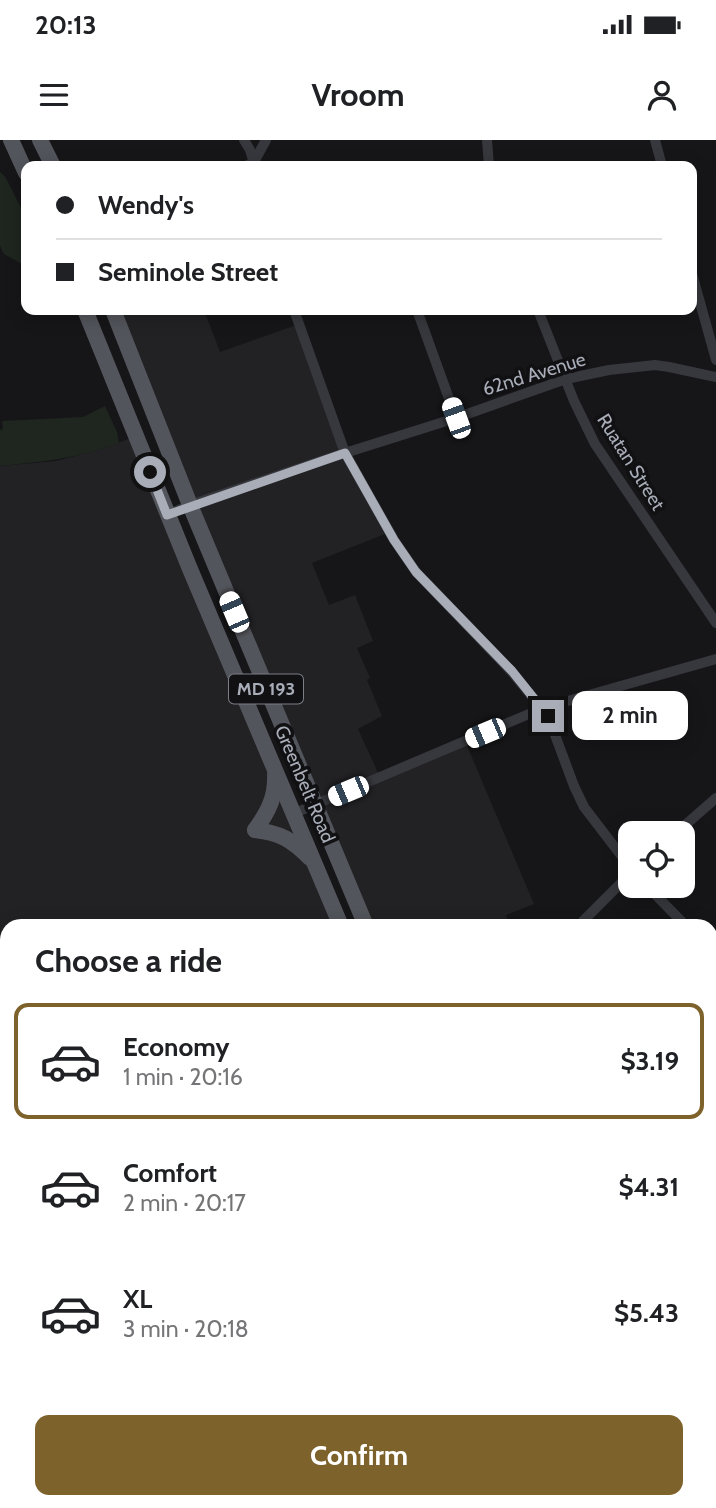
<!DOCTYPE html>
<html lang="en">
<head>
<meta charset="utf-8">
<style>
	:root { --surface:#fff; --page:#f6f6f6; --text:#202124; --muted:#757577; --line:#e0e0e0; --accent:#7e622b }
	body { margin:0; font-family:Cabin,sans-serif; background:var(--page); color:var(--text); height:100vh; display:flex; flex-direction:column; font-size:26px; white-space:nowrap }
	* { box-sizing:border-box; margin:0 }
	p { font-size:23px; color:var(--muted) }
	.icon { flex:none; width:38px; height:38px; fill:none; stroke:currentColor; stroke-width:2; stroke-linecap:round; stroke-linejoin:round }
	.map { position:relative; flex:1; overflow:hidden }
	.side { position:absolute; left:0px; top:779px; width:718px; height:590px; display:flex; flex-direction:column; background:var(--surface); border-radius:21px 21px 0 0; box-shadow:0 4px 18px #0003 }
	.side>* { flex:none }
	.hud { position:absolute; left:21px; top:21px; width:676px; height:154px; border-radius:14px; box-shadow:0 4px 18px #0003; display:grid; align-content:center; height:154px; padding:0 35px; background:var(--surface) }
	.buttons { position:absolute; left:618px; top:681px; display:grid; gap:14px }
	.buttons a { display:grid; place-items:center; width:77px; height:77px; border-radius:14px; background:var(--surface); box-shadow:0 4px 18px #0003; font-size:35px }
	.end { position:absolute; width:32px; height:32px; margin:-16px; border:9px solid #a8adb8; background:#111; box-shadow:0 0 0 4px #111 }
	.from { border-radius:50% }
	.bubble { position:absolute; height:49px; border-radius:14px; background:var(--surface); box-shadow:0 4px 18px #0003; font-size:23px; font-weight:700; line-height:49px; text-align:center }
	.car { position:absolute; width:21px; height:42px; margin:-21px -10px; border-radius:9px; box-shadow:0 0 5px 2px #0007; background:linear-gradient(#fff 24%,#345 0 40%,#fff 0 76%,#345 0 86%,#fff 0) }
	.hud b { display:flex; align-items:center; gap:24px; height:66px; font-size:26px }
	.hud b+b { border-top:2px solid var(--line) }
	.hud i { width:18px; height:18px; background:var(--text) }
	ul { padding:0; list-style:none }
	li { display:flex; align-items:center; gap:21px; height:116px; margin:0 14px 10px; padding:0 21px; border:4px solid transparent; border-radius:14px }
	li div { flex:1 }
	li b { display:block; font-size:26px }
	li em { font-style:normal; font-weight:700 }
	li.selected { border-color:var(--accent) }
	li>.icon { width:63px; height:63px; stroke-width:1.5 }
	h2 { padding:0 35px; font-size:32px; line-height:84px }
	.button { display:flex; gap:14px; margin-top:auto; padding:14px 35px }
	.button a { flex:1; height:80px; border-radius:14px; background:var(--accent); color:#fff; font-size:28px; font-weight:700; line-height:80px; text-align:center }
	.status { display:flex; justify-content:space-between; align-items:center; height:49px; padding:0 35px; background:var(--surface); direction:ltr }
	.status svg { height:19px; fill:currentColor }
	header { display:flex; justify-content:space-between; align-items:center; height:91px; padding:0 35px; background:var(--surface); font-size:32px; font-weight:700 }
	.map>svg:first-child { display:block }
	.built { fill:#222225 }
	.green { fill:#1e261f }
	.water { fill:#2c353c }
	.lines { fill:none; stroke-linecap:round; stroke-linejoin:round }
	.stream { stroke:#2c353c; stroke-width:2.5 }
	.minor { stroke:#37383d; stroke-width:10 }
	.tertiary { stroke:#37383d; stroke-width:12 }
	.primary { stroke:#53555c; stroke-width:16 }
	.route { stroke:#a8adb8; stroke-width:9 }
	.labels { text-anchor:middle; dominant-baseline:central; stroke-width:7; stroke-linejoin:round; paint-order:stroke }
	.shield { fill:#111113; stroke:#7b7e86; stroke-width:2 }
	.shield-label { font-size:18px; font-weight:bold; fill:#a8adb8 }
	.street-label { font-size:19px; fill:#a8adb8; stroke:#111113 }
</style>
</head>
<body>
<div class="status"><b>20:13</b><svg viewBox="0 0 49 12"><path d="M0 12V9h3v3zM5 12V6h3v6zM10 12V3h3v9zM15 12V0h3v12zM26 1h20v11H26zM47 4h2v5h-2z"/></svg></div>
<header><svg class="icon" aria-label="menu" viewBox="0 0 24 24"><path d="M4 6h16M4 12h16M4 18h16"/></svg>Vroom<svg class="icon" aria-label="person" viewBox="0 0 24 24"><circle cx="12" cy="8" r="4"/><path d="M4 21q1-7 8-7t8 7"/></svg></header>
<div class="map">
<svg width="716" height="1368" viewBox="0 0 716 1368">
	<rect width="100%" height="100%" fill="#161618"/>
	<!-- built -->
	<g class="built">
		<polygon points="113,170 204,170 220,212 299,184 345,313 390,392 312,423 329,465 355,455 373,501 357,508 370,538 367,540 382,576 358,589 380,637 465,601 534,764 506,775 510,786 366,786"/>
		<polygon points="136,296 341,786 7,786 7,1062 0,1060 0,326 56,321 105,308"/>
		<polygon points="586,1362 676,1362 681,1368 590,1368"/>
	</g>
	<!-- green -->
	<g class="green">
		<polygon points="0,32 6,38 23,72 22,82 26,92 26,122 22,124 4,114 0,106"/>
		<path d="M105 266 117 292 119 303C80 318 41 322 0 326V290L3 289 2 281 83 277Z"/>
		<polygon points="0,1082 7,1084 7,1173 0,1170"/>
		<polygon points="716,1182 716,1366 710,1358 710,1186"/>
	</g>
	<!-- water -->
	<polygon class="water" points="42,1362 179,1362 182,1368 169,1368 168,1366 156,1364 86,1368 28,1368"/>
	<g class="lines">
		<!-- stream -->
		<polyline class="stream" points="710,1334 716,1339"/>
		<!-- minor -->
		<g class="minor">
			<polyline points="244,0 250,10 255,26"/>
			<polyline points="487,0 489,26"/>
			<polyline points="655,0 662,26"/>
			<polyline points="246,26 254,22 266,0"/>
			<polyline points="691,130 716,220"/>
			<polyline points="294,170 345,313 394,400 416,432 512,532 548,576 574,646 584,667 630,727"/>
			<polyline points="417,170 456,278"/>
			<polyline points="538,170 574,261 595,304 716,483"/>
			<polyline points="167,375 190,365 345,313 456,278 566,239 609,230 655,225 669,227 716,237"/>
			<polyline points="295,673 543,568 716,519"/>
			<polyline points="676,693 716,658"/>
			<polyline points="647,746 686,786"/>
			<polyline points="578,786 630,734"/>
			<polyline points="710,806 716,807"/>
			<polyline points="710,820 716,834"/>
			<polyline points="710,922 716,917"/>
			<polyline points="710,1082 716,1077"/>
			<polyline points="710,1177 716,1174"/>
			<polyline points="586,1362 590,1368"/>
		</g>
		<!-- tertiary -->
		<polyline class="tertiary" points="0,1060 7,1062"/>
		<!-- primary -->
		<g class="primary">
			<polyline points="11,0 26,33"/>
			<polyline points="40,0 53,26"/>
			<polyline points="85,170 190,429 341,786"/>
			<polyline points="113,170 190,365 366,786"/>
			<path d="M255 690C281 693 292 700 310 718"/>
			<path d="M255 690C268 672 276 657 275 635"/>
			<polyline points="676,1362 681,1368"/>
			<polyline points="698,1362 702,1368"/>
		</g>
	</g>
	<g class="lines">
		<!-- route -->
		<polyline class="route" points="150,332 167,375 345,313 394,400 416,432 512,531 548,576"/>
	</g>
	<g class="labels">
		<!-- shield labels -->
		<rect class="shield" x="229" y="534.5" width="74" height="29" rx="5"/>
		<g class="shield-label">
			<text x="266" y="549">MD 193</text>
		</g>
		<!-- street labels -->
		<g class="street-label">
			<text transform="translate(534 234) rotate(-17)">62nd Avenue</text>
			<text transform="translate(631 322) rotate(58)">Ruatan Street</text>
			<text transform="translate(305 644) rotate(67)">Greenbelt Road</text>
		</g>
	</g>
</svg>
<div class="buttons">
<a><svg class="icon" aria-label="locate" viewBox="0 0 24 24"><circle cx="12" cy="12" r="6"/><path d="M12 2v4M12 18v4M2 12h4M18 12h4"/></svg></a>
</div>
<i class="end from" style="left:150px;top:332px"></i>
<i class="end" style="left:548px;top:576px"></i>
<div class="bubble" style="left:572px;top:551px;width:116px">2 min</div>
<i class="car" style="left:456px;top:278px;rotate:340deg"></i>
<i class="car" style="left:234px;top:472px;rotate:337deg"></i>
<i class="car" style="left:485px;top:593px;rotate:247deg"></i>
<i class="car" style="left:348px;top:651px;rotate:247deg"></i>
<div class="hud">
<b><i class="from"></i>Wendy's</b>
<b><i></i>Seminole Street</b>
</div>
<section class="side">
<h2>Choose a ride</h2>
<ul>
<li class="selected"><svg class="icon" aria-label="car" viewBox="0 0 24 24"><path d="M5 17H2v-5l4-1 3-4h7l3 4 3 1v5h-3M9 17h6M6 11h13"/><circle cx="7" cy="17" r="2"/><circle cx="17" cy="17" r="2"/></svg><div><b>Economy</b><p>1 min · 20:16</p></div><em>$3.19</em></li>
<li><svg class="icon" aria-label="car" viewBox="0 0 24 24"><path d="M5 17H2v-5l4-1 3-4h7l3 4 3 1v5h-3M9 17h6M6 11h13"/><circle cx="7" cy="17" r="2"/><circle cx="17" cy="17" r="2"/></svg><div><b>Comfort</b><p>2 min · 20:17</p></div><em>$4.31</em></li>
<li><svg class="icon" aria-label="car" viewBox="0 0 24 24"><path d="M5 17H2v-5l4-1 3-4h7l3 4 3 1v5h-3M9 17h6M6 11h13"/><circle cx="7" cy="17" r="2"/><circle cx="17" cy="17" r="2"/></svg><div><b>XL</b><p>3 min · 20:18</p></div><em>$5.43</em></li>
</ul>
<div class="button"><a>Confirm</a></div>
</section>
</div>
</body>
</html>
